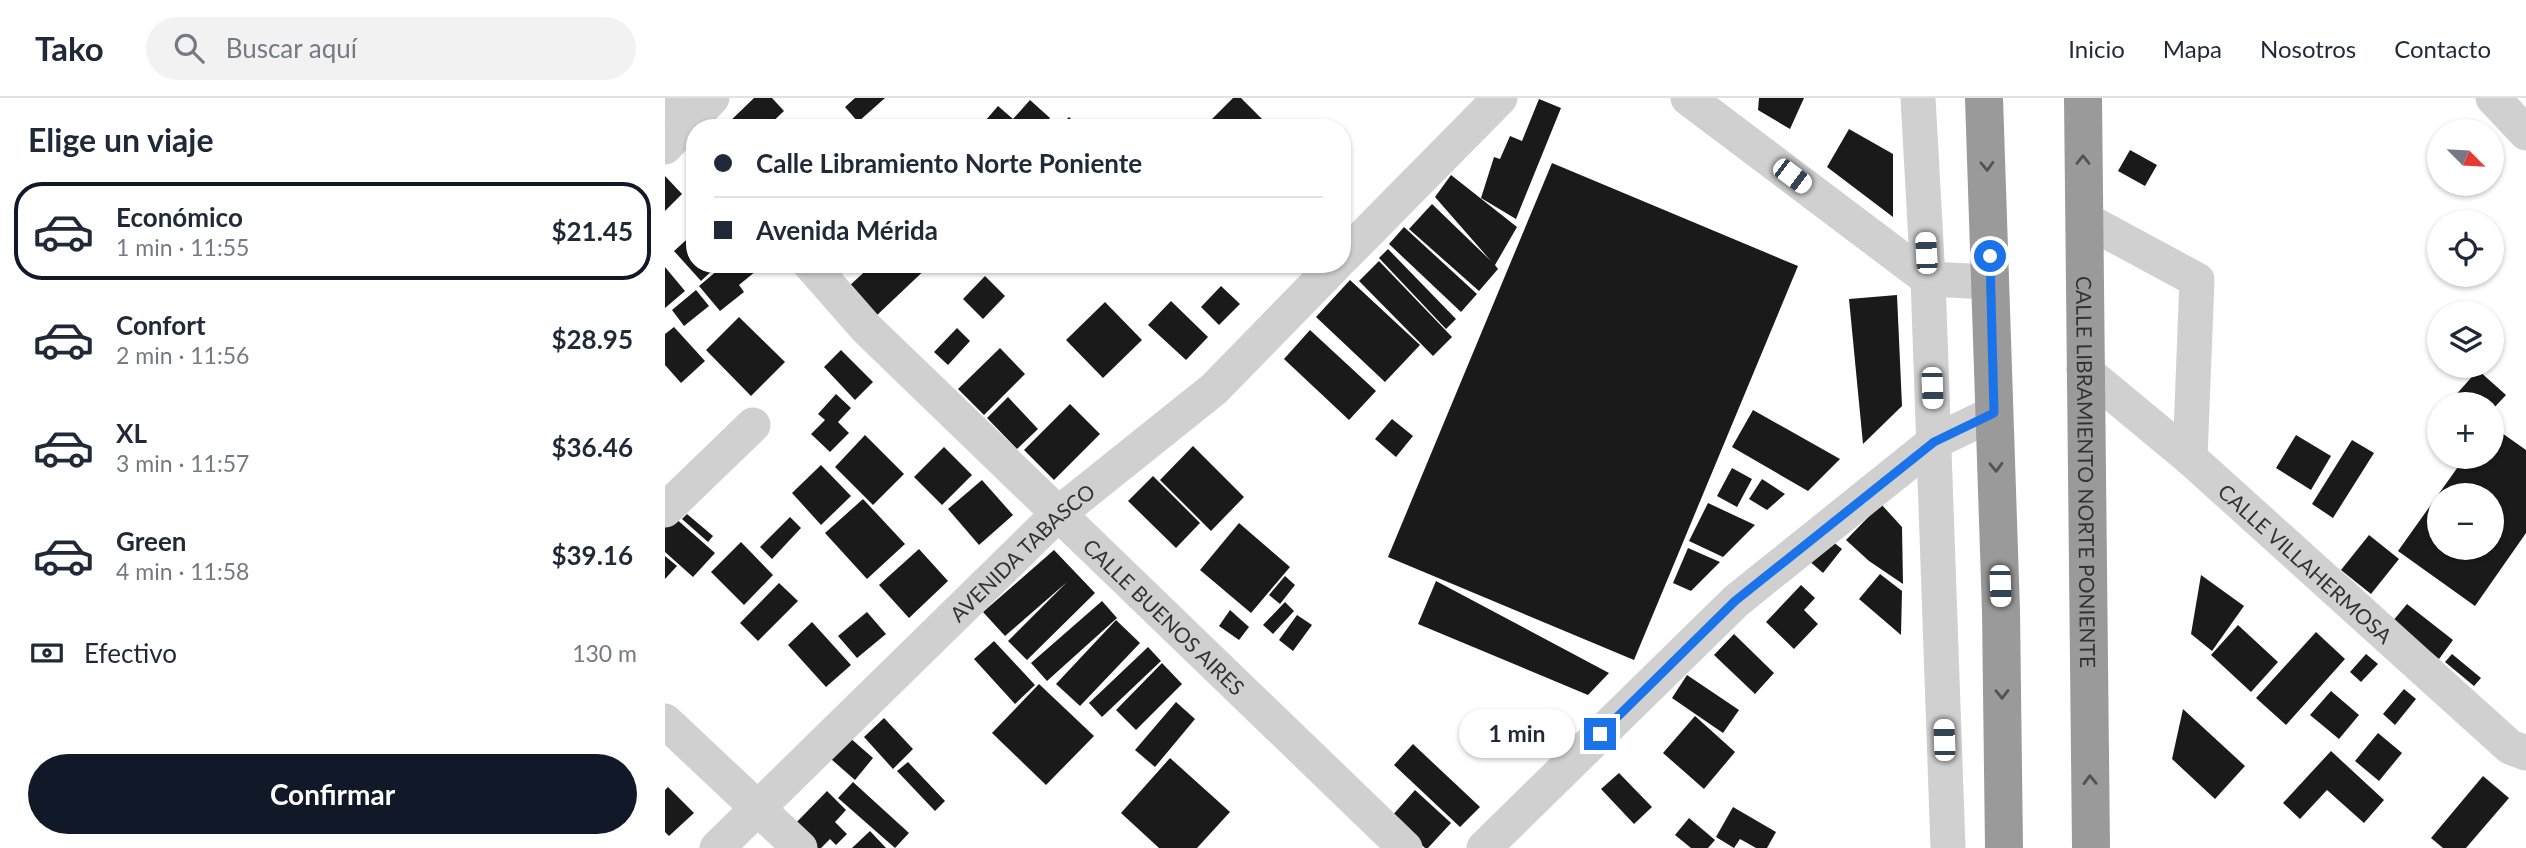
<!DOCTYPE html>
<html lang="es">
<head>
<meta charset="utf-8">
<style>
	:root { --surface:#fff; --page:#f2f2f3; --text:#1f2937; --muted:#747a83; --line:#e0e1e3; --accent:#111827 }
	body { margin:0; font-family:Lato,sans-serif; background:var(--page); color:var(--text); height:100vh; display:flex; flex-direction:column; font-size:26px; white-space:nowrap }
	* { box-sizing:border-box; margin:0 }
	p { font-size:23px; color:var(--muted) }
	.icon { flex:none; width:38px; height:38px; fill:none; stroke:currentColor; stroke-width:2; stroke-linecap:round; stroke-linejoin:round }
	.map { position:relative; flex:1; overflow:hidden }
	.side { display:flex; flex-direction:column; background:var(--surface); width:665px }
	.side>* { flex:none }
	.top-card { position:absolute; left:21px; top:21px; width:665px; height:154px; border-radius:28px; box-shadow:0 2px 5px #0004; display:grid; align-content:center; height:154px; padding:0 28px; background:var(--surface) }
	.needle { width:46px; rotate:114deg }
	.buttons { position:absolute; left:1762px; top:21px; display:grid; gap:14px }
	.buttons a { display:grid; place-items:center; width:77px; height:77px; border-radius:50%; background:var(--surface); box-shadow:0 2px 5px #0004; font-size:35px }
	.end { position:absolute; width:32px; height:32px; margin:-16px; border:9px solid #1a73e8; background:#fff; box-shadow:0 0 0 4px #fff }
	.from { border-radius:50% }
	.bubble { position:absolute; height:49px; border-radius:24px; background:var(--surface); box-shadow:0 2px 5px #0004; font-size:23px; font-weight:700; line-height:49px; text-align:center }
	.car { position:absolute; width:21px; height:42px; margin:-21px -10px; border-radius:9px; box-shadow:0 0 5px 2px #0007; background:linear-gradient(#fff 24%,#345 0 40%,#fff 0 76%,#345 0 86%,#fff 0) }
	.top-card b { display:flex; align-items:center; gap:24px; height:66px; font-size:26px }
	.top-card b+b { border-top:2px solid var(--line) }
	.top-card i { width:18px; height:18px; background:var(--text) }
	ul { padding:0; list-style:none }
	li { display:flex; align-items:center; gap:21px; height:98px; margin:0 14px 10px; padding:0 14px; border:4px solid transparent; border-radius:28px }
	li div { flex:1 }
	li b { display:block; font-size:26px }
	li em { font-style:normal; font-weight:700 }
	li.current { border-color:var(--accent) }
	li>.icon { width:63px; height:63px; stroke-width:1.5 }
	h2 { padding:0 28px; font-size:32px; line-height:84px }
	.pay { display:flex; align-items:center; gap:18px; height:77px; padding:0 28px; font-size:26px }
	.pay p { margin-inline-start:auto }
	.action { display:flex; gap:14px; margin-top:auto; padding:14px 28px }
	.action a { flex:1; height:80px; border-radius:42px; background:var(--accent); color:#fff; font-size:28px; font-weight:700; line-height:80px; text-align:center }
	header { display:flex; align-items:center; gap:42px; box-sizing:border-box; height:98px; padding:0 35px; background:var(--surface); border-bottom:2px solid var(--line) }
	header strong { font-size:33px }
	nav { display:flex; gap:38px; margin-inline-start:auto; font-size:24px }
	.search { width:490px; height:63px; background:var(--page); display:flex; align-items:center; gap:18px; box-sizing:border-box; padding:0 24px; border-radius:38px; color:var(--muted); font-size:26px }
	main { display:flex; flex:1; min-height:0 }
	.map>svg:first-child { display:block }
	.building { fill:#1a1a1a; fill-rule:evenodd }
	.lines { fill:none; stroke-linecap:round; stroke-linejoin:round }
	.minor { stroke:#d0d0d0; stroke-width:35 }
	.highway { stroke:#9a9a9a; stroke-width:38 }
	.oneway { stroke:#525252 }
	.route { stroke:#1a73e8; stroke-width:9 }
	.labels { text-anchor:middle; dominant-baseline:central; stroke-width:7; stroke-linejoin:round; paint-order:stroke }
	.street-label { font-size:21px; fill:#333; stroke:#fff }
</style>
</head>
<body>
<header>
<strong>Tako</strong>
<div class="search"><svg class="icon" aria-label="search" viewBox="0 0 24 24"><circle cx="10" cy="10" r="6"/><path d="M15 15l6 6"/></svg>Buscar aquí</div>
<nav><a>Inicio</a><a>Mapa</a><a>Nosotros</a><a>Contacto</a></nav>
</header>
<main>
<section class="side">
<h2>Elige un viaje</h2>
<ul>
<li class="current"><svg class="icon" aria-label="car" viewBox="0 0 24 24"><path d="M5 17H2v-5l4-1 3-4h7l3 4 3 1v5h-3M9 17h6M6 11h13"/><circle cx="7" cy="17" r="2"/><circle cx="17" cy="17" r="2"/></svg><div><b>Económico</b><p>1 min · 11:55</p></div><em>$21.45</em></li>
<li><svg class="icon" aria-label="car" viewBox="0 0 24 24"><path d="M5 17H2v-5l4-1 3-4h7l3 4 3 1v5h-3M9 17h6M6 11h13"/><circle cx="7" cy="17" r="2"/><circle cx="17" cy="17" r="2"/></svg><div><b>Confort</b><p>2 min · 11:56</p></div><em>$28.95</em></li>
<li><svg class="icon" aria-label="car" viewBox="0 0 24 24"><path d="M5 17H2v-5l4-1 3-4h7l3 4 3 1v5h-3M9 17h6M6 11h13"/><circle cx="7" cy="17" r="2"/><circle cx="17" cy="17" r="2"/></svg><div><b>XL</b><p>3 min · 11:57</p></div><em>$36.46</em></li>
<li><svg class="icon" aria-label="car" viewBox="0 0 24 24"><path d="M5 17H2v-5l4-1 3-4h7l3 4 3 1v5h-3M9 17h6M6 11h13"/><circle cx="7" cy="17" r="2"/><circle cx="17" cy="17" r="2"/></svg><div><b>Green</b><p>4 min · 11:58</p></div><em>$39.16</em></li>
</ul>
<div class="pay"><svg class="icon" aria-label="cash" viewBox="0 0 24 24"><path d="M3 7h18v10H3z"/><circle cx="12" cy="12" r="2"/></svg>Efectivo<p>130 m</p></div>
<div class="action"><a>Confirmar</a></div>
</section>
<div class="map">
<svg width="1861" height="750" viewBox="0 0 1861 750">
	<rect width="100%" height="100%" fill="#fff"/>
	<!-- building -->
	<g class="building">
		<polygon points="89,0 107,0 119,13 101,30 58,30"/>
		<polygon points="190,0 220,0 193,24 180,9"/>
		<polygon points="568,0 576,0 598,22 590,30 538,30"/>
		<polygon points="1094,0 1139,0 1125,31 1093,12"/>
		<polygon points="874,1 896,10 851,121 816,100 829,59 835,61 845,38 857,43"/>
		<polygon points="365,2 385,20 376,30 314,30 333,8 348,21"/>
		<polygon points="404,19 415,30 393,30"/>
		<polygon points="1184,31 1228,56 1228,119 1162,69"/>
		<polygon points="1465,52 1492,67 1480,88 1453,73"/>
		<polygon points="887,65 1133,168 969,562 723,459"/>
		<polygon points="786,77 852,129 830,167 833,171 814,193 744,131 767,106 826,163 770,99"/>
		<polygon points="0,78 17,96 0,113"/>
		<polygon points="739,129 812,196 796,214 724,146"/>
		<polygon points="30,134 30,166 54,166 36,183 9,153"/>
		<polygon points="723,151 791,221 781,231 714,160"/>
		<polygon points="714,163 787,239 768,258 694,183"/>
		<polygon points="60,166 85,166 91,173 74,187 79,194 55,213 34,188"/>
		<polygon points="208,166 266,166 210,219 183,189"/>
		<polygon points="0,169 20,193 0,210"/>
		<polygon points="320,178 340,198 318,221 298,201"/>
		<polygon points="685,182 755,247 720,284 651,219"/>
		<polygon points="556,188 575,206 554,227 536,209"/>
		<polygon points="31,192 44,208 19,228 7,212"/>
		<polygon points="1232,197 1237,308 1198,346 1184,201"/>
		<polygon points="506,203 543,239 521,262 483,227"/>
		<polygon points="440,204 477,242 438,280 401,242"/>
		<polygon points="74,219 120,264 86,298 41,252"/>
		<polygon points="9,229 40,263 16,285 0,267 0,236"/>
		<polygon points="292,230 305,243 283,267 269,254"/>
		<polygon points="645,232 711,293 684,322 619,261"/>
		<polygon points="335,250 360,276 319,317 293,291"/>
		<polygon points="176,252 208,284 190,302 159,269"/>
		<polygon points="1813,272 1841,297 1827,312 1827,306 1795,306 1788,300"/>
		<polygon points="171,296 186,310 173,324 184,335 165,354 146,336 160,322 153,316"/>
		<polygon points="343,299 373,331 352,351 322,320"/>
		<polygon points="405,306 435,336 389,382 359,352"/>
		<polygon points="1088,312 1175,361 1143,393 1067,349"/>
		<polygon points="727,321 748,338 731,359 710,341"/>
		<path d="M1827 328 1861 352V435L1810 508 1733 453 1800 359H1827ZM1774 397H1827V450H1774Z"/>
		<polygon points="200,337 239,376 208,407 170,369"/>
		<polygon points="1631,337 1666,358 1646,392 1611,370"/>
		<polygon points="1687,342 1709,355 1668,420 1647,406"/>
		<polygon points="528,348 579,399 546,433 495,382"/>
		<polygon points="279,349 307,377 277,407 249,379"/>
		<polygon points="156,367 186,398 156,427 127,395"/>
		<polygon points="1067,370 1087,381 1072,409 1052,398"/>
		<polygon points="488,378 535,425 511,450 463,403"/>
		<polygon points="1097,381 1120,396 1102,412 1084,401"/>
		<polygon points="317,382 348,417 314,447 283,411"/>
		<polygon points="198,401 240,446 202,481 160,435"/>
		<polygon points="1043,405 1090,427 1058,459 1024,443"/>
		<polygon points="1216,406 1237,429 1238,486 1204,463 1181,442"/>
		<polygon points="22,416 48,438 43,444 17,421"/>
		<polygon points="9,419 50,455 28,479 0,454 0,429"/>
		<polygon points="125,419 136,430 107,461 95,449"/>
		<polygon points="574,425 625,469 586,515 535,472"/>
		<polygon points="1704,437 1734,461 1706,496 1676,472"/>
		<polygon points="1162,439 1177,451 1158,475 1142,461"/>
		<polygon points="76,444 108,477 79,507 46,474"/>
		<polygon points="1023,450 1055,464 1026,493 1008,485"/>
		<polygon points="254,451 283,483 244,520 214,487"/>
		<polygon points="389,452 430,495 362,562 343,543 402,484 340,538 318,514"/>
		<polygon points="0,458 12,468 0,481"/>
		<polygon points="1215,476 1237,493 1236,537 1194,501"/>
		<polygon points="1536,477 1579,508 1547,553 1526,536"/>
		<polygon points="620,478 630,487 615,506 604,497"/>
		<polygon points="771,483 944,575 923,597 753,526"/>
		<polygon points="114,485 133,503 93,543 75,525"/>
		<polygon points="1136,487 1150,500 1139,512 1153,526 1129,551 1101,524"/>
		<polygon points="437,503 452,520 382,583 366,565"/>
		<polygon points="620,504 629,513 608,536 598,527"/>
		<polygon points="1742,506 1788,542 1774,561 1727,524"/>
		<polygon points="565,512 584,529 574,542 554,528"/>
		<polygon points="202,514 221,536 192,560 173,538"/>
		<polygon points="632,517 647,527 628,553 614,542"/>
		<polygon points="451,522 475,545 415,608 391,586"/>
		<polygon points="147,524 186,567 161,589 123,547"/>
		<polygon points="1573,527 1613,564 1586,594 1546,557"/>
		<polygon points="1651,534 1680,561 1621,627 1591,600"/>
		<polygon points="1069,536 1109,575 1090,596 1049,557"/>
		<polygon points="329,543 370,587 350,606 309,561"/>
		<polygon points="483,549 496,563 437,619 424,605"/>
		<polygon points="1701,556 1713,566 1696,584 1685,574"/>
		<polygon points="1787,556 1816,580 1809,588 1780,564"/>
		<polygon points="497,565 517,586 471,632 451,612"/>
		<polygon points="1022,577 1074,612 1058,635 1007,600"/>
		<polygon points="374,586 429,638 381,687 327,635"/>
		<polygon points="1739,591 1751,601 1730,627 1718,616"/>
		<polygon points="1666,593 1694,617 1674,641 1645,617"/>
		<polygon points="511,604 530,621 490,669 470,652"/>
		<polygon points="1518,611 1580,668 1550,701 1507,661"/>
		<polygon points="1030,618 1070,654 1039,691 998,655"/>
		<polygon points="219,620 248,651 228,671 199,639"/>
		<polygon points="1713,635 1737,655 1714,683 1690,663"/>
		<polygon points="184,639 208,660 190,682 166,661"/>
		<polygon points="748,646 815,709 795,729 729,667"/>
		<polygon points="1666,653 1719,702 1699,725 1662,692 1635,721 1618,705"/>
		<polygon points="505,660 565,714 532,750 494,750 456,715"/>
		<polygon points="243,664 280,703 270,713 232,673"/>
		<polygon points="954,675 987,709 969,726 936,691"/>
		<polygon points="1818,678 1844,700 1801,750 1778,750 1766,740"/>
		<polygon points="188,684 244,735 230,750 173,700"/>
		<polygon points="3,689 29,715 4,738 0,734 0,692"/>
		<polygon points="750,692 786,725 763,750 760,750 726,719"/>
		<polygon points="162,693 181,712 170,724 182,736 171,747 165,741 156,750 142,750 124,732"/>
		<polygon points="1068,709 1111,734 1102,750 1091,750 1075,741 1069,750 1051,739"/>
		<polygon points="1024,720 1050,742 1043,750 1026,750 1010,737"/>
		<polygon points="205,733 221,750 187,750"/>
	</g>
	<g class="lines">
		<!-- minor -->
		<g class="minor">
			<polyline points="1023,0 1263,181 1325,184"/>
			<polyline points="1253,0 1263,181 1283,750"/>
			<polyline points="1828,0 1861,35"/>
			<polyline points="0,3 30,33"/>
			<polyline points="0,49 47,0"/>
			<polyline points="1419,121 1532,182 1525,360"/>
			<polyline points="677,160 835,0"/>
			<path id="s1" d="M145 166 202 231 740 750"/>
			<path id="s2" d="M1419 272 1525 360 1845 649 1861 655"/>
			<polyline points="0,412 88,327"/>
			<polyline points="0,623 135,750"/>
			<path id="s3" d="M52 750 393 416 549 291 671 166"/>
			<polyline points="819,750 1071,503 1269,344 1329,315"/>
		</g>
		<!-- highway -->
		<g class="highway">
			<polyline points="1319,0 1336,513 1339,750"/>
			<path id="s4" d="M1418 0 1426 750"/>
		</g>
	</g>
	<!-- one-way arrows -->
	<defs><path id="oneway-chevron" d="M-2-3.5L2.5 0L-2 3.5" fill="none" stroke-width="1.6" stroke-linecap="round" stroke-linejoin="round" transform="scale(1.75)"/></defs>
	<g class="oneway">
		<use href="#oneway-chevron" transform="translate(1418 62) rotate(-90)"/>
		<use href="#oneway-chevron" transform="translate(1322 68) rotate(88)"/>
		<use href="#oneway-chevron" transform="translate(1331 369) rotate(88)"/>
		<use href="#oneway-chevron" transform="translate(1337 596) rotate(89)"/>
		<use href="#oneway-chevron" transform="translate(1425 682) rotate(-91)"/>
	</g>
	<g class="lines">
		<!-- route -->
		<polyline class="route" points="935,636 1070,503 1269,344 1329,315 1325,158"/>
	</g>
	<g class="labels">
		<!-- street labels -->
		<g class="street-label">
			<text stroke="none"><textPath href="#s4" startOffset="374">CALLE LIBRAMIENTO NORTE PONIENTE</textPath></text>
			<text stroke="none"><textPath href="#s3" startOffset="425">AVENIDA TABASCO</textPath></text>
			<text stroke="none"><textPath href="#s2" startOffset="294">CALLE VILLAHERMOSA</textPath></text>
			<text stroke="none"><textPath href="#s1" startOffset="500">CALLE BUENOS AIRES</textPath></text>
		</g>
	</g>
</svg>
<div class="buttons">
<a><svg class="needle" viewBox="-14 -14 28 28"><path d="M0-13l5 13h-10z" fill="#e53935"/><path d="M0 13l5-13h-10z" fill="#747a83"/></svg></a>
<a><svg class="icon" aria-label="locate" viewBox="0 0 24 24"><circle cx="12" cy="12" r="6"/><path d="M12 2v4M12 18v4M2 12h4M18 12h4"/></svg></a>
<a><svg class="icon" aria-label="layers" viewBox="0 0 24 24"><path d="M12 4l9 5-9 5-9-5zM3 14l9 5 9-5"/></svg></a>
<a>+</a>
<a>−</a>
</div>
<i class="end from" style="left:1325px;top:158px"></i>
<i class="end" style="left:935px;top:636px"></i>
<div class="bubble" style="left:794px;top:611px;width:116px">1 min</div>
<i class="car" style="left:1127px;top:78px;rotate:127deg"></i>
<i class="car" style="left:1261px;top:155px;rotate:357deg"></i>
<i class="car" style="left:1267px;top:290px;rotate:178deg"></i>
<i class="car" style="left:1335px;top:488px;rotate:178deg"></i>
<i class="car" style="left:1279px;top:642px;rotate:358deg"></i>
<div class="top-card">
<b><i class="from"></i>Calle Libramiento Norte Poniente</b>
<b><i></i>Avenida Mérida</b>
</div>
</div>
</main>
</body>
</html>
